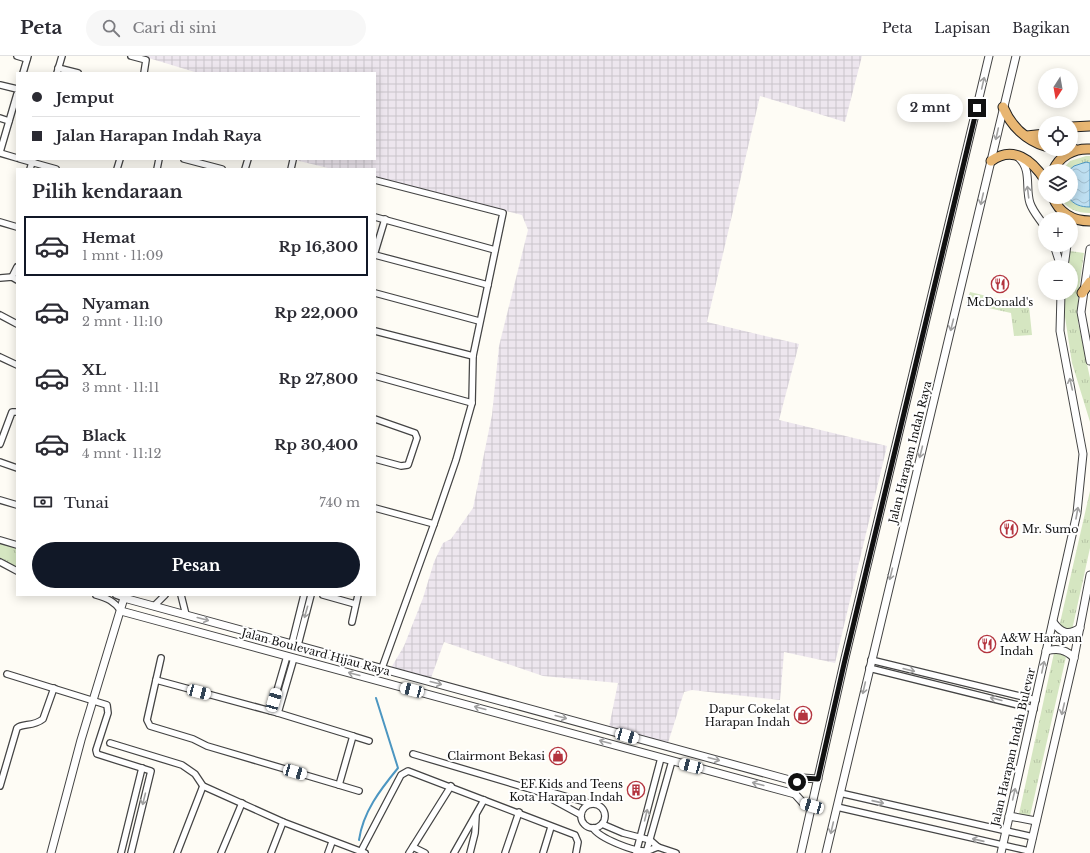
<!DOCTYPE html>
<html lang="id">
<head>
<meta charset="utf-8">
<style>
	:root { --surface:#fff; --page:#f7f7f7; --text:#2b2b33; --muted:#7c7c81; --line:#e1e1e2; --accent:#111827 }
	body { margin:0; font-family:"Libre Baskerville",serif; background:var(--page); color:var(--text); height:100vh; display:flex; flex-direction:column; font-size:15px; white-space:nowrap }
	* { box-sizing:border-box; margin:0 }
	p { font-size:13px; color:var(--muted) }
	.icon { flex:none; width:22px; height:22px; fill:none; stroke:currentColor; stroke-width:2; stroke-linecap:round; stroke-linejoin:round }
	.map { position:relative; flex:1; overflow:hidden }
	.side { position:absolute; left:16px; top:112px; width:360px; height:428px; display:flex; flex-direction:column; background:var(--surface); border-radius:0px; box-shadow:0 2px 10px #0003 }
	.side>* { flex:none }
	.banner { position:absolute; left:16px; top:16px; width:360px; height:88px; border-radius:0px; box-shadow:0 2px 10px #0003; display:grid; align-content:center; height:88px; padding:0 16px; background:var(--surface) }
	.needle { width:26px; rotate:191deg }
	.buttons { position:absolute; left:1038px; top:12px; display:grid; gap:8px }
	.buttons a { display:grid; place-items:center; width:40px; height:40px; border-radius:50%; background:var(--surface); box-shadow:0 2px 10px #0003; font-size:20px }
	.end { position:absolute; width:18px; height:18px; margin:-9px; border:5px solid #111; background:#fff; box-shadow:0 0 0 2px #fff }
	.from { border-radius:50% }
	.bubble { position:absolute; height:28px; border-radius:14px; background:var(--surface); box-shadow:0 2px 10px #0003; font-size:13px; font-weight:700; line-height:28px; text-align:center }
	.car { position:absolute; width:12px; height:24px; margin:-12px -6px; border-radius:5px; box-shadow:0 0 3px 1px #0007; background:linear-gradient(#fff 24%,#345 0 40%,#fff 0 76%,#345 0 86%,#fff 0) }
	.banner b { display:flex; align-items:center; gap:14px; height:38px; font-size:15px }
	.banner b+b { border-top:1px solid var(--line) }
	.banner i { width:10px; height:10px; background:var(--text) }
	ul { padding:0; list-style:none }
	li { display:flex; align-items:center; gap:12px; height:60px; margin:0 8px 6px; padding:0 8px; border:2px solid transparent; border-radius:0px }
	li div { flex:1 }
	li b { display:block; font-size:15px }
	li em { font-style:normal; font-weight:700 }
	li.on { border-color:var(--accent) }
	li>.icon { width:36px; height:36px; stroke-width:1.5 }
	h2 { padding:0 16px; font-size:18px; line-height:48px }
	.pay { display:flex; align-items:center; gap:10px; height:44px; padding:0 16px; font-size:15px }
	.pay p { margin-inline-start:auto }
	.primary-button { display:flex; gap:8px; margin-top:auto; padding:8px 16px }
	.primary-button a { flex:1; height:46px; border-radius:24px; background:var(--accent); color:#fff; font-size:16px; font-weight:700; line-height:46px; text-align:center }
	header { display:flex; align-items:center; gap:24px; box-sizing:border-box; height:56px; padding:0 20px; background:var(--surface); border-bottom:1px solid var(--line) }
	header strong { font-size:19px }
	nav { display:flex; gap:22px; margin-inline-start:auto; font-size:14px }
	.search { width:280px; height:36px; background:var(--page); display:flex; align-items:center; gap:10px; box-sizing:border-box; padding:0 14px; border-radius:22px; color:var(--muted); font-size:15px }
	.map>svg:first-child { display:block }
	.industrial { fill:url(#industrial-grid) }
	.grass { fill:url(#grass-tufts) }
	.water { fill:url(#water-waves); stroke:#4c96c1 }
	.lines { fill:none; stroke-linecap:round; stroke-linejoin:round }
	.stream { stroke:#4c96c1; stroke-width:2 }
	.minor-casing { stroke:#444; stroke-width:8 }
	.tertiary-casing { stroke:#444; stroke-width:9 }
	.trunk-casing { stroke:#222; stroke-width:11 }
	.minor { stroke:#fff; stroke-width:5.5 }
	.tertiary { stroke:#fff; stroke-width:7 }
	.trunk { stroke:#e8b672; stroke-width:9 }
	.oneway { stroke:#a0a0a0 }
	.route { stroke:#111; stroke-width:5 }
	.labels { text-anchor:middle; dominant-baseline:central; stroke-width:4; stroke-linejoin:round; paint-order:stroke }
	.poi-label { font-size:11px; fill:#111; stroke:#fff; text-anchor:end }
	.street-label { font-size:11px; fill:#111; stroke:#fff }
</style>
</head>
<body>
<header>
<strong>Peta</strong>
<div class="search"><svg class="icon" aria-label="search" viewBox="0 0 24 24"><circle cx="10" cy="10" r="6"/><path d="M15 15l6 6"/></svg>Cari di sini</div>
<nav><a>Peta</a><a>Lapisan</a><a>Bagikan</a></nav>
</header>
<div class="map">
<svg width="1090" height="797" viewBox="0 0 1090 797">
	<defs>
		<pattern id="industrial-grid" width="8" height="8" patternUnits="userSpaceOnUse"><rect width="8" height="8" fill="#ede6ee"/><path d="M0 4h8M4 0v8" fill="none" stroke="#cac4cb"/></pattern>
		<pattern id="grass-tufts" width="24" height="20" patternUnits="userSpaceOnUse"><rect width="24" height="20" fill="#d5e6c1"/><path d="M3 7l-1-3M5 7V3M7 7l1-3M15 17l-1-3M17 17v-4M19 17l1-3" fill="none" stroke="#b6c4a5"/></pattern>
		<pattern id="water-waves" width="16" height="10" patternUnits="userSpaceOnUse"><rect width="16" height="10" fill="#bedff1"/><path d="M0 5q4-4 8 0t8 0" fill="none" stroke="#a2bece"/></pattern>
	</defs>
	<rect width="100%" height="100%" fill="#fefcf5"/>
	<!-- industrial -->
	<polygon class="industrial" points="142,0 862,0 845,66 760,40 707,266 799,288 779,364 887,390 835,607 784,596 780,644 692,634 684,636 668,687 609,671 618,627 543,620 444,586 431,622 391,612 404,590 423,542 434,506 443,487 451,483 473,452 492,359 499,290 528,174 522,159 375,123 375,113 332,113 291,103 375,103 375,17 198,17"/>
	<!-- grass -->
	<g class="grass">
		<polygon points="1086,100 1090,100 1090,107 1074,110 1068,115 1061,115 1070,105"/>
		<path d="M1060 141H1068C1073 148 1081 151 1090 151V157C1077 157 1066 153 1060 141Z"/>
		<polygon points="1070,195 1084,197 1078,239 1078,266 1090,322 1090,366 1072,307 1065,261 1065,237 1071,237 1071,211 1068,211"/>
		<polygon points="970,236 1029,250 1032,279 1014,280 1011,257 966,247"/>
		<polygon points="1090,435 1090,492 1072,574 1061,571 1060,567"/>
		<polygon points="0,484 17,489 17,515 0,505"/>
		<polygon points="1054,597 1061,598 1066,601 1030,760 1019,758"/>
	</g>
	<!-- water -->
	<path class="water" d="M1086 106 1090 107V151C1081 151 1074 149 1068 141H1071V115H1068L1074 110Z"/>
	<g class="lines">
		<!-- stream -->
		<path class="stream" d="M359 784C363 756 380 734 398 712L376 642"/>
		<defs>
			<g id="minor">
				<polyline points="17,0 27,3"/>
				<polyline points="131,0 146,4 144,17"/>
				<polyline points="58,12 78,17"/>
				<polyline points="23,17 28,0"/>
				<polyline points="57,17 62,0"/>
				<polyline points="0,29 17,33"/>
				<polyline points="0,62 9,65"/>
				<polyline points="0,96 17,38"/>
				<polyline points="0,97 17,102"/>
				<polyline points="20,103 56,113"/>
				<polyline points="184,103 222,113"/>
				<polyline points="30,113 33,103"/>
				<polyline points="117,113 120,103"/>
				<polyline points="157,113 159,103"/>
				<polyline points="245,113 248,103"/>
				<polyline points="291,113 293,104"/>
				<polyline points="375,124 503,157 473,300 472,347 456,404 434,468 382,612"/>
				<polyline points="375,161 495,194"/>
				<polyline points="0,166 17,171"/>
				<polyline points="375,196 385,163"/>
				<polyline points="375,199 488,229"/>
				<polyline points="12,221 17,211"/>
				<polyline points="0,222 12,221 17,224"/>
				<polyline points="375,237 479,265"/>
				<polyline points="0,259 17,268"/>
				<polyline points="375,275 473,300"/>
				<polyline points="0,301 17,309"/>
				<polyline points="375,320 472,347"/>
				<polyline points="375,363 415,377 417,382 408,409 401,410 375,403"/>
				<polyline points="0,388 12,356 17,356"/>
				<polyline points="0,406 17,412"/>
				<polyline points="0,444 17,449"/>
				<polyline points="375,452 434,468"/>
				<polyline points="0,484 17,489"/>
				<polyline points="0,506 17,515"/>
				<path d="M96 539C107 542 114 545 121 555"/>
				<polyline points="116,539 124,542"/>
				<polyline points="181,539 186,559"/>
				<polyline points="323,539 355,548"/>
				<polyline points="154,550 165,539"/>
				<polyline points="352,566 358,539"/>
				<polyline points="292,587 304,539"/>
				<polyline points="298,589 311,539"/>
				<polyline points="871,604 1036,644"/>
				<polyline points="869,612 1034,653"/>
				<polyline points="7,618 107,649 108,657 96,694 97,698 151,715 131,797"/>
				<polygon points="156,624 278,657 353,680 339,729 207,690 193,683 150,670 147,664"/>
				<polyline points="156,624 161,602"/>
				<polyline points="271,655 287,600"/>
				<polyline points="278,657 294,602"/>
				<polyline points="353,680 369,685"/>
				<polyline points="110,687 182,709 195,718 203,730 283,766 365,797"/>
				<polyline points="413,698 537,735 547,735 592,748"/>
				<polyline points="339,729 359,735"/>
				<path d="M0 730 17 672C23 667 33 671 43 663L54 632"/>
				<polyline points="537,735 581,759"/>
				<polyline points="840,737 1033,781"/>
				<circle cx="593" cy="760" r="12"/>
				<polyline points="837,751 1029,795"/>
				<polyline points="602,768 623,777 650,784 658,791 676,797"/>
				<path d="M593 772C599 782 634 796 646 795 650 795 654 792 658 791"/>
				<polyline points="413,791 425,797"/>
				<polyline points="121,797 142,712"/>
				<polyline points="177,797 203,730"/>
				<polyline points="221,797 242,747"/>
				<polyline points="271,797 283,766"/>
				<polyline points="328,797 332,786"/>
				<polyline points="360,797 401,719 408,715 575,779 578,786 576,797"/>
				<polyline points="409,797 451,730"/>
				<polyline points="454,797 484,744"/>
				<polyline points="470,797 475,777 476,760"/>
				<polyline points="505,797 519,756"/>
				<polyline points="543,797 551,771"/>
				<polyline points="636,797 661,702"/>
				<polyline points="646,797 672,705"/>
			</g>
			<g id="tertiary">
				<path d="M1019 102C1032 114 1025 132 1030 147 1033 156 1040 163 1045 171"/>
				<polyline points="1054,189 1061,211"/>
				<polyline points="1090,193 1081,256 1090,305"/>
				<polyline points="1064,211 1067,189"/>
				<polyline points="121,555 795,738"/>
				<path d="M1053 566C1061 577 1068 580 1080 572"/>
				<path d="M1046 595C1057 592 1066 593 1074 602"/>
				<polyline points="812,750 804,748 795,738 796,728 803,722 818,723"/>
				<polyline points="1009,760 1036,765"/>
				<polyline points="51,797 81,684 124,542 797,726"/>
				<polyline points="801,797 845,602 989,0"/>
				<polyline points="826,797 1016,0"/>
				<polyline points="1001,797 1077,457 1083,398 1060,275 1061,237"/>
				<polyline points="1029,797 1074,602 1090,519"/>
			</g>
			<g id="trunk">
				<path d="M1003 51C1011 70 1026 84 1045 90"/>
				<polyline points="1071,71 1090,70"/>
				<polyline points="1027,80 1045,78"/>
				<polyline points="1056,93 1074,93"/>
				<path d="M991 105C1013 89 1032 104 1045 124"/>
				<path d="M1053 115C1059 100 1074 92 1090 93"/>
				<path d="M1053 141C1059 157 1073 165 1090 165"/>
				<polyline points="1082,237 1090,226"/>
			</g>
		</defs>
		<!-- minor casing -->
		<use href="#minor" class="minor-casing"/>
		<!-- tertiary casing -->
		<use href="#tertiary" class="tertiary-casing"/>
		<!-- trunk casing -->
		<use href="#trunk" class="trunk-casing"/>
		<!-- minor -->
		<use href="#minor" class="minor"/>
		<!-- tertiary -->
		<use href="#tertiary" class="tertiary"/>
		<!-- trunk -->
		<use href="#trunk" class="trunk"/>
	</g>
	<!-- one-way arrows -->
	<defs><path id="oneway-shaft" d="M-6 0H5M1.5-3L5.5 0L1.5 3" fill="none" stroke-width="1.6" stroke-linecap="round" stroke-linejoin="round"/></defs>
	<g class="oneway">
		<use href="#oneway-shaft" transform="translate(983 27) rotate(-77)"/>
		<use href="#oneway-shaft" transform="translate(997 78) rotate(103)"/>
		<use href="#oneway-shaft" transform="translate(1028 136) rotate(-97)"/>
		<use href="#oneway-shaft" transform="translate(982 143) rotate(103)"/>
		<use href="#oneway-shaft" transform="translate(952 269) rotate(104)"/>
		<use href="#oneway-shaft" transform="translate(1071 328) rotate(-103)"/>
		<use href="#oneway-shaft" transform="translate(921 396) rotate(104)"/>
		<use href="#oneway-shaft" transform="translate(1077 457) rotate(-80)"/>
		<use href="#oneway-shaft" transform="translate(891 518) rotate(104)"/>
		<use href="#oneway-shaft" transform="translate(306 556) rotate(106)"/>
		<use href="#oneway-shaft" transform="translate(203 563) rotate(15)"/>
		<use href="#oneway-shaft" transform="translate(1043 611) rotate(-78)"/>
		<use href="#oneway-shaft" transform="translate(909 614) rotate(14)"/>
		<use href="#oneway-shaft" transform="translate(354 618) rotate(-165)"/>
		<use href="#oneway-shaft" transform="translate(436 627) rotate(15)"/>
		<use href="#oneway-shaft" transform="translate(864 632) rotate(103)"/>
		<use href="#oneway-shaft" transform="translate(996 643) rotate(-166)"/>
		<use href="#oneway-shaft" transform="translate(480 652) rotate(-165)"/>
		<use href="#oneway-shaft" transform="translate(1063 653) rotate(103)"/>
		<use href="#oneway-shaft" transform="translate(561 661) rotate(15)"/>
		<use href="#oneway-shaft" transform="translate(605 686) rotate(-165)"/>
		<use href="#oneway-shaft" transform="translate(714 703) rotate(15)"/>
		<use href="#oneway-shaft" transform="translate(758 728) rotate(-165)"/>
		<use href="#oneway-shaft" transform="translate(1014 738) rotate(-77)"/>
		<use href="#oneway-shaft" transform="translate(144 743) rotate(104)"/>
		<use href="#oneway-shaft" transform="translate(878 746) rotate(13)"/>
		<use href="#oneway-shaft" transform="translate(646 759) rotate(-76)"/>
		<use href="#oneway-shaft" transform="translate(832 772) rotate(103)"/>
		<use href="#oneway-shaft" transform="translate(978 784) rotate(-167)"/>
	</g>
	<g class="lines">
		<!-- route -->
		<polyline class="route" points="797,726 802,722 818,723 844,608 977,52"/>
	</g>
	<!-- icons -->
	<defs>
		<symbol id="restaurant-ring" viewBox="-11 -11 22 22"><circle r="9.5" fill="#fff" stroke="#b4353f" stroke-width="1.5"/><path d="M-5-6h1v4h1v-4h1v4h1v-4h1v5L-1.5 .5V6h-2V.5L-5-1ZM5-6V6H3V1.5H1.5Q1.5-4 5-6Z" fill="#b4353f"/></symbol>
		<symbol id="shop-ring" viewBox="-11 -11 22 22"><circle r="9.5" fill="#fff" stroke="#b4353f" stroke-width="1.5"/><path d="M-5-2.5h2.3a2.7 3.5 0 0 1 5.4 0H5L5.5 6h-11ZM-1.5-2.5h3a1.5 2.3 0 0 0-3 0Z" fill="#b4353f"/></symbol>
		<symbol id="building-ring" viewBox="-11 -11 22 22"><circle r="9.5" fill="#fff" stroke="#b4353f" stroke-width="1.5"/><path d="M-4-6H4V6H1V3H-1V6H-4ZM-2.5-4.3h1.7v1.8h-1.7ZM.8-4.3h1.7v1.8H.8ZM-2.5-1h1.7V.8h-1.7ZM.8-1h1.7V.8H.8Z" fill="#b4353f"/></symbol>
	</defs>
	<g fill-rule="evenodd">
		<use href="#restaurant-ring" x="990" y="218" width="20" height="20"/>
		<use href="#restaurant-ring" x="999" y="463" width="20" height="20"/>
		<use href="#restaurant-ring" x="977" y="578" width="20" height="20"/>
		<use href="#shop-ring" x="793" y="649" width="20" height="20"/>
		<use href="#shop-ring" x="548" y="690" width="20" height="20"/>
		<use href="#building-ring" x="626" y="724" width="20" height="20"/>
	</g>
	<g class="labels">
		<!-- poi labels -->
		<g class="poi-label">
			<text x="1000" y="246" text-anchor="middle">McDonald's</text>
			<text x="1022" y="473" text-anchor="start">Mr. Sumo</text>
			<text x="1000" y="582" text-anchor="start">A&amp;W Harapan<tspan x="1000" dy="13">Indah</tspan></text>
			<text x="790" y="653">Dapur Cokelat<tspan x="790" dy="13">Harapan Indah</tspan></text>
			<text x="545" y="700">Clairmont Bekasi</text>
			<text x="623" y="728">EF Kids and Teens<tspan x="623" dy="13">Kota Harapan Indah</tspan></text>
		</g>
		<!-- street labels -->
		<g class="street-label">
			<text transform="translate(910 396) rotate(-76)">Jalan Harapan Indah Raya</text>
			<text transform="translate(316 596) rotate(15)">Jalan Boulevard Hijau Raya</text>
			<text transform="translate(1013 691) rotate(-77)">Jalan Harapan Indah Bulevar</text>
		</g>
	</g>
</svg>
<div class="buttons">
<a><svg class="needle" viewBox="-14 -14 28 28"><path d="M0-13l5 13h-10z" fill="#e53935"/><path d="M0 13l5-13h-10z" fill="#7c7c81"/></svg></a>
<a><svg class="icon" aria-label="locate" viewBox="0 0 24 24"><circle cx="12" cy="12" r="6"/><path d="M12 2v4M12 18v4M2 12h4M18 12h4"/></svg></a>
<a><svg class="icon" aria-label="layers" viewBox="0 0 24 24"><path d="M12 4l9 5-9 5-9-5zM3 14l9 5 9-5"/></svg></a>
<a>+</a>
<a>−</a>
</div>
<i class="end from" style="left:797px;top:726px"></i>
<i class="end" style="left:977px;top:52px"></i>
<div class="bubble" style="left:897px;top:38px;width:66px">2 mnt</div>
<i class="car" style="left:412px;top:634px;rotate:285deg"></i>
<i class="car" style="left:199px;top:636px;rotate:105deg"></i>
<i class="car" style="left:274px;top:644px;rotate:16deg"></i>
<i class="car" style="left:627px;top:680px;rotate:106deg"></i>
<i class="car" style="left:691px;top:710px;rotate:285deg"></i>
<i class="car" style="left:295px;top:716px;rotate:106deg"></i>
<i class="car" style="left:812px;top:750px;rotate:286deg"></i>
<div class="banner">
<b><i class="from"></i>Jemput</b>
<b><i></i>Jalan Harapan Indah Raya</b>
</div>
<section class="side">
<h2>Pilih kendaraan</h2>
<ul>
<li class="on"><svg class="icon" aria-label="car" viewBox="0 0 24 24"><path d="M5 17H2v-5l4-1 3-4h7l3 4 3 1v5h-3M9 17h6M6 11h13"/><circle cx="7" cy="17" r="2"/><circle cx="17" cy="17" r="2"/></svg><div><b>Hemat</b><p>1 mnt · 11:09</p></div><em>Rp 16,300</em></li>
<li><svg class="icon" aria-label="car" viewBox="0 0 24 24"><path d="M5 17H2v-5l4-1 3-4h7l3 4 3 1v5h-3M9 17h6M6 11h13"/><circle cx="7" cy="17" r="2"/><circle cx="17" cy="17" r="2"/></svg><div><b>Nyaman</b><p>2 mnt · 11:10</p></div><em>Rp 22,000</em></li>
<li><svg class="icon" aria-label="car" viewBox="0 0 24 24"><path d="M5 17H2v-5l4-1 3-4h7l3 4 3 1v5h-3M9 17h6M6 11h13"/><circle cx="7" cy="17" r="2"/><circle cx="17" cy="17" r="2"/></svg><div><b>XL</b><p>3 mnt · 11:11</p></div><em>Rp 27,800</em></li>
<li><svg class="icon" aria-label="car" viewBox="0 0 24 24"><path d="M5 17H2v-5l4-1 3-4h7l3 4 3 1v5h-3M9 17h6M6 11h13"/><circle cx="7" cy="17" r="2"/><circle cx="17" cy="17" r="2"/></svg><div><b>Black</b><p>4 mnt · 11:12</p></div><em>Rp 30,400</em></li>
</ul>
<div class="pay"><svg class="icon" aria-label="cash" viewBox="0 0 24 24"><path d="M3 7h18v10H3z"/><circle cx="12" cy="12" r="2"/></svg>Tunai<p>740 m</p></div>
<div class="primary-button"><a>Pesan</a></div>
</section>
</div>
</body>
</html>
